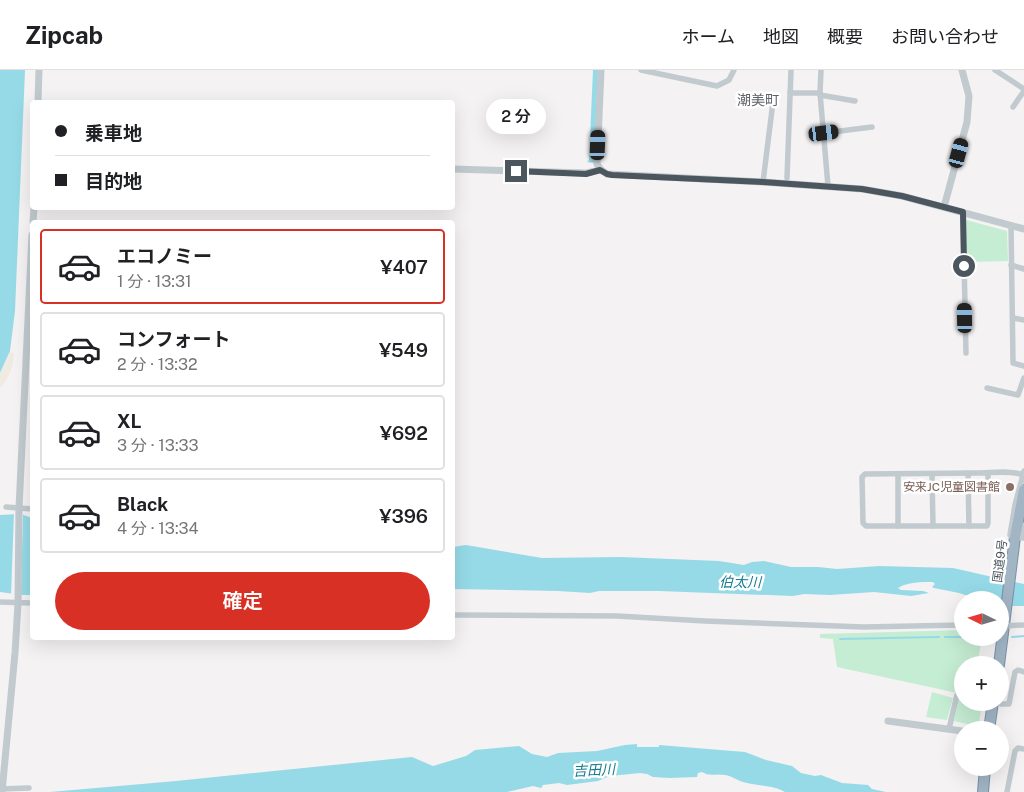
<!DOCTYPE html>
<html lang="ja">
<head>
<meta charset="utf-8">
<style>
	:root { --surface:#fff; --page:#f6f6f6; --text:#202124; --muted:#757577; --line:#e0e0e0; --accent:#d93025 }
	body { margin:0; font-family:"Public Sans","Noto Sans JP",sans-serif; background:var(--page); color:var(--text); height:100vh; display:flex; flex-direction:column; font-size:19px; white-space:nowrap }
	* { box-sizing:border-box; margin:0 }
	p { font-size:16px; color:var(--muted) }
	.icon { flex:none; width:28px; height:28px; fill:none; stroke:currentColor; stroke-width:2; stroke-linecap:round; stroke-linejoin:round }
	.map { position:relative; flex:1; overflow:hidden }
	.sheet { position:absolute; left:30px; top:150px; width:425px; height:420px; display:flex; flex-direction:column; background:var(--surface); border-radius:5px; box-shadow:0 5px 20px #0002 }
	.sheet>* { flex:none }
	.top-card { position:absolute; left:30px; top:30px; width:425px; height:110px; border-radius:5px; box-shadow:0 5px 20px #0002; display:grid; align-content:center; height:110px; padding:0 25px; background:var(--surface) }
	.needle { width:32px; rotate:275deg }
	.buttons { position:absolute; left:954px; top:521px; display:grid; gap:10px }
	.buttons a { display:grid; place-items:center; width:55px; height:55px; border-radius:50%; background:var(--surface); box-shadow:0 5px 20px #0002; font-size:25px }
	.end { position:absolute; width:22px; height:22px; margin:-11px; border:6px solid #4b565e; background:#fff; box-shadow:0 0 0 2px #fff }
	.from { border-radius:50% }
	.bubble { position:absolute; height:35px; border-radius:18px; background:var(--surface); box-shadow:0 5px 20px #0002; font-size:16px; font-weight:600; line-height:35px; text-align:center }
	.car { position:absolute; width:15px; height:30px; margin:-15px -8px; border-radius:6px; box-shadow:0 0 4px 1px #0007; background:linear-gradient(#222 24%,#8ab4d8 0 40%,#222 0 76%,#8ab4d8 0 86%,#222 0) }
	.top-card b { display:flex; align-items:center; gap:18px; height:48px; font-size:19px }
	.top-card b+b { border-top:1px solid var(--line) }
	.top-card i { width:12px; height:12px; background:var(--text) }
	ul { padding:9px 0 0; list-style:none }
	li { display:flex; align-items:center; gap:15px; height:75px; margin:0 10px 8px; padding:0 15px; border:2px solid var(--line); border-radius:5px }
	li div { flex:1 }
	li b { display:block; font-size:19px }
	li em { font-style:normal; font-weight:600 }
	li.active { border-color:var(--accent) }
	li>.icon { width:45px; height:45px; stroke-width:1.5 }
	.button { display:flex; gap:10px; margin-top:auto; padding:10px 25px }
	.button a { flex:1; height:58px; border-radius:30px; background:var(--accent); color:#fff; font-size:20px; font-weight:600; line-height:58px; text-align:center }
	header { display:flex; align-items:center; gap:30px; box-sizing:border-box; height:70px; padding:0 25px; background:var(--surface); border-bottom:1px solid var(--line) }
	header strong { font-size:24px }
	nav { display:flex; gap:28px; margin-inline-start:auto; font-size:18px }
	.map>svg:first-child { display:block }
	.green { fill:#c5edd3 }
	.sand { fill:#f0ebe2 }
	.water { fill:#96dae7 }
	.pier { fill:#f4f2f2 }
	.lines { fill:none; stroke-linecap:round; stroke-linejoin:round }
	.stream { stroke:#96dae7; stroke-width:2 }
	.trunk-casing { stroke:#7992a8; stroke-width:12 }
	.minor { stroke:#c1cacf; stroke-width:5.5 }
	.tertiary { stroke:#c1cacf; stroke-width:7 }
	.trunk { stroke:#a1b5c5; stroke-width:10 }
	.route { stroke:#4b565e; stroke-width:6 }
	.education-dot { fill:#8d6e63; stroke:#fff; stroke-width:2 }
	.labels { text-anchor:middle; dominant-baseline:central; stroke-width:5; stroke-linejoin:round; paint-order:stroke }
	.education-label { font-size:12px; fill:#785e54; stroke:#fff; text-anchor:end }
	.street-label { font-size:12px; fill:#4b565e; stroke:#fff }
	.neighbourhood-label { font-size:14px; fill:#5f6367; stroke:#fff }
	.water-label { font-size:14px; font-style:italic; fill:#167b8f; stroke:#fff }
</style>
</head>
<body>
<header>
<strong>Zipcab</strong>
<nav><a>ホーム</a><a>地図</a><a>概要</a><a>お問い合わせ</a></nav>
</header>
<div class="map">
<svg width="1024" height="722" viewBox="0 0 1024 722">
	<rect width="100%" height="100%" fill="#f4f2f2"/>
	<!-- green -->
	<g class="green">
		<polygon points="966,150 1007,161 1008,191 966,192"/>
		<polygon points="962,560 962,568 982,568 977,595 962,595 962,624 837,597 833,569 820,568 820,564"/>
		<polygon points="932,622 953,628 947,650 926,647"/>
		<polygon points="959,629 962,629 962,632 982,634 979,653 972,655 954,651"/>
	</g>
	<!-- sand -->
	<path class="sand" d="M10 282 14 283C14 296 9 308 0 318V304Z"/>
	<!-- water -->
	<g class="water">
		<polygon points="0,0 25,0 15,241 10,281 0,303"/>
		<polygon points="593,0 598,0 594,93 587,92 589,90"/>
		<polygon points="18,444 15,524 0,522 0,445"/>
		<polygon points="21,444 32,448 32,525 19,525"/>
		<path d="M466 475 542 488 621 487 719 491 744 495 752 492 764 491 791 497H818L837 499 879 496 953 498 1024 514V536H1000V530H981L959 523 934 518 932 517 935 514 933 512C922 512 907 512 898 518L901 520 923 521 929 523 911 526 874 522 830 525 804 524 793 526 659 521H599L590 523 558 521 453 519V477Z"/>
		<path d="M637 674V677H659V675L745 682 766 690 792 696 801 703 815 706 821 705 842 713 868 715 872 719 886 722H785C774 715 757 716 743 712 737 710 732 706 725 705 716 703 710 707 702 702L698 703 697 707 670 708 653 707 647 704 640 703 610 706 598 711 567 715 559 713 543 715 541 718 533 716 507 722H50L176 711 412 687 433 696 466 686 475 680 519 676 532 684 547 687 558 683 597 681 625 675Z"/>
	</g>
	<!-- pier -->
	<polygon class="pier" points="14,442 23,442 21,527 11,526"/>
	<g class="lines">
		<!-- stream -->
		<g class="stream">
			<polyline points="945,567 962,567"/>
			<polyline points="1012,567 1024,566"/>
			<polyline points="840,569 939,567"/>
		</g>
		<defs>
			<g id="trunk">
				<polyline points="999,595 1015,467 1024,420"/>
				<polyline points="989,660 993,632"/>
				<polyline points="983,722 985,698"/>
			</g>
		</defs>
		<!-- trunk casing -->
		<use href="#trunk" class="trunk-casing"/>
		<!-- minor -->
		<g class="minor">
			<polyline points="641,0 717,16 729,10 734,0"/>
			<polyline points="821,0 820,23 828,116"/>
			<polyline points="995,0 1024,19"/>
			<polyline points="790,23 820,23"/>
			<polyline points="820,25 855,31"/>
			<polyline points="1013,37 1024,21"/>
			<polyline points="824,63 872,57"/>
			<polyline points="787,108 791,0"/>
			<polyline points="763,112 773,32"/>
			<polyline points="963,142 966,283"/>
			<polyline points="1011,155 1013,293 1024,296"/>
			<polyline points="1011,195 1024,199"/>
			<polyline points="1013,248 1024,250"/>
			<polyline points="987,318 1018,325 1024,308"/>
			<polyline points="1024,401 1015,435 1010,465 1012,467 1024,468"/>
			<polyline points="968,403 969,456"/>
			<path d="M988 403V453L987 456H866L863 453 862 407 865 404C903 404 940 403 978 403 992 403 1010 400 1024 405"/>
			<polyline points="898,404 898,456"/>
			<polyline points="932,404 933,456"/>
			<polyline points="6,437 32,439"/>
			<polyline points="1022,467 1024,455"/>
			<polyline points="0,532 32,533"/>
			<polyline points="452,545 617,546 705,551 864,557 962,555"/>
			<polyline points="1002,556 1024,555"/>
			<polyline points="1001,634 1009,634 1015,602 1018,600 1024,602"/>
			<polyline points="949,659 957,625 962,626"/>
			<polyline points="0,719 29,718"/>
			<polyline points="1007,722 1015,681 1018,678 1024,679"/>
		</g>
		<!-- tertiary -->
		<g class="tertiary">
			<polyline points="601,0 597,94 601,100 607,104 763,112 862,119 902,126 1024,159"/>
			<polyline points="38,32 39,0"/>
			<polyline points="452,99 586,103 601,100"/>
			<polyline points="944,137 967,52 969,26 962,0"/>
			<polyline points="33,152 34,138"/>
			<polyline points="888,651 962,661"/>
			<polyline points="2,722 15,583 18,533 19,438 32,165"/>
		</g>
		<!-- trunk -->
		<use href="#trunk" class="trunk"/>
	</g>
	<g class="lines">
		<!-- route -->
		<polyline class="route" points="516,101 586,104 600,100 607,104 612,105 763,112 862,119 902,126 963,142 964,196"/>
	</g>
	<!-- markers -->
	<circle class="education-dot" cx="1010" cy="417" r="5"/>
	<g class="labels">
		<!-- education labels -->
		<g class="education-label">
			<text x="1000" y="417">安来JC児童図書館</text>
		</g>
		<!-- street labels -->
		<g class="street-label">
			<text transform="translate(1000 491) rotate(-83)">国道9号</text>
		</g>
		<!-- neighbourhood labels -->
		<g class="neighbourhood-label">
			<text x="758" y="30">潮美町</text>
		</g>
		<!-- water labels -->
		<g class="water-label">
			<text transform="translate(740 512) rotate(1)">伯太川</text>
			<text transform="translate(594 700) rotate(-3)">吉田川</text>
		</g>
	</g>
</svg>
<div class="buttons">
<a><svg class="needle" viewBox="-14 -14 28 28"><path d="M0-13l5 13h-10z" fill="#e53935"/><path d="M0 13l5-13h-10z" fill="#757577"/></svg></a>
<a>+</a>
<a>−</a>
</div>
<i class="end from" style="left:964px;top:196px"></i>
<i class="end" style="left:516px;top:101px"></i>
<div class="bubble" style="left:486px;top:29px;width:60px">2 分</div>
<i class="car" style="left:824px;top:63px;rotate:83deg"></i>
<i class="car" style="left:598px;top:75px;rotate:2deg"></i>
<i class="car" style="left:959px;top:83px;rotate:15deg"></i>
<i class="car" style="left:965px;top:248px;rotate:359deg"></i>
<div class="top-card">
<b><i class="from"></i>乗車地</b>
<b><i></i>目的地</b>
</div>
<section class="sheet">
<ul>
<li class="active"><svg class="icon" aria-label="car" viewBox="0 0 24 24"><path d="M5 17H2v-5l4-1 3-4h7l3 4 3 1v5h-3M9 17h6M6 11h13"/><circle cx="7" cy="17" r="2"/><circle cx="17" cy="17" r="2"/></svg><div><b>エコノミー</b><p>1 分 · 13:31</p></div><em>¥407</em></li>
<li><svg class="icon" aria-label="car" viewBox="0 0 24 24"><path d="M5 17H2v-5l4-1 3-4h7l3 4 3 1v5h-3M9 17h6M6 11h13"/><circle cx="7" cy="17" r="2"/><circle cx="17" cy="17" r="2"/></svg><div><b>コンフォート</b><p>2 分 · 13:32</p></div><em>¥549</em></li>
<li><svg class="icon" aria-label="car" viewBox="0 0 24 24"><path d="M5 17H2v-5l4-1 3-4h7l3 4 3 1v5h-3M9 17h6M6 11h13"/><circle cx="7" cy="17" r="2"/><circle cx="17" cy="17" r="2"/></svg><div><b>XL</b><p>3 分 · 13:33</p></div><em>¥692</em></li>
<li><svg class="icon" aria-label="car" viewBox="0 0 24 24"><path d="M5 17H2v-5l4-1 3-4h7l3 4 3 1v5h-3M9 17h6M6 11h13"/><circle cx="7" cy="17" r="2"/><circle cx="17" cy="17" r="2"/></svg><div><b>Black</b><p>4 分 · 13:34</p></div><em>¥396</em></li>
</ul>
<div class="button"><a>確定</a></div>
</section>
</div>
</body>
</html>
